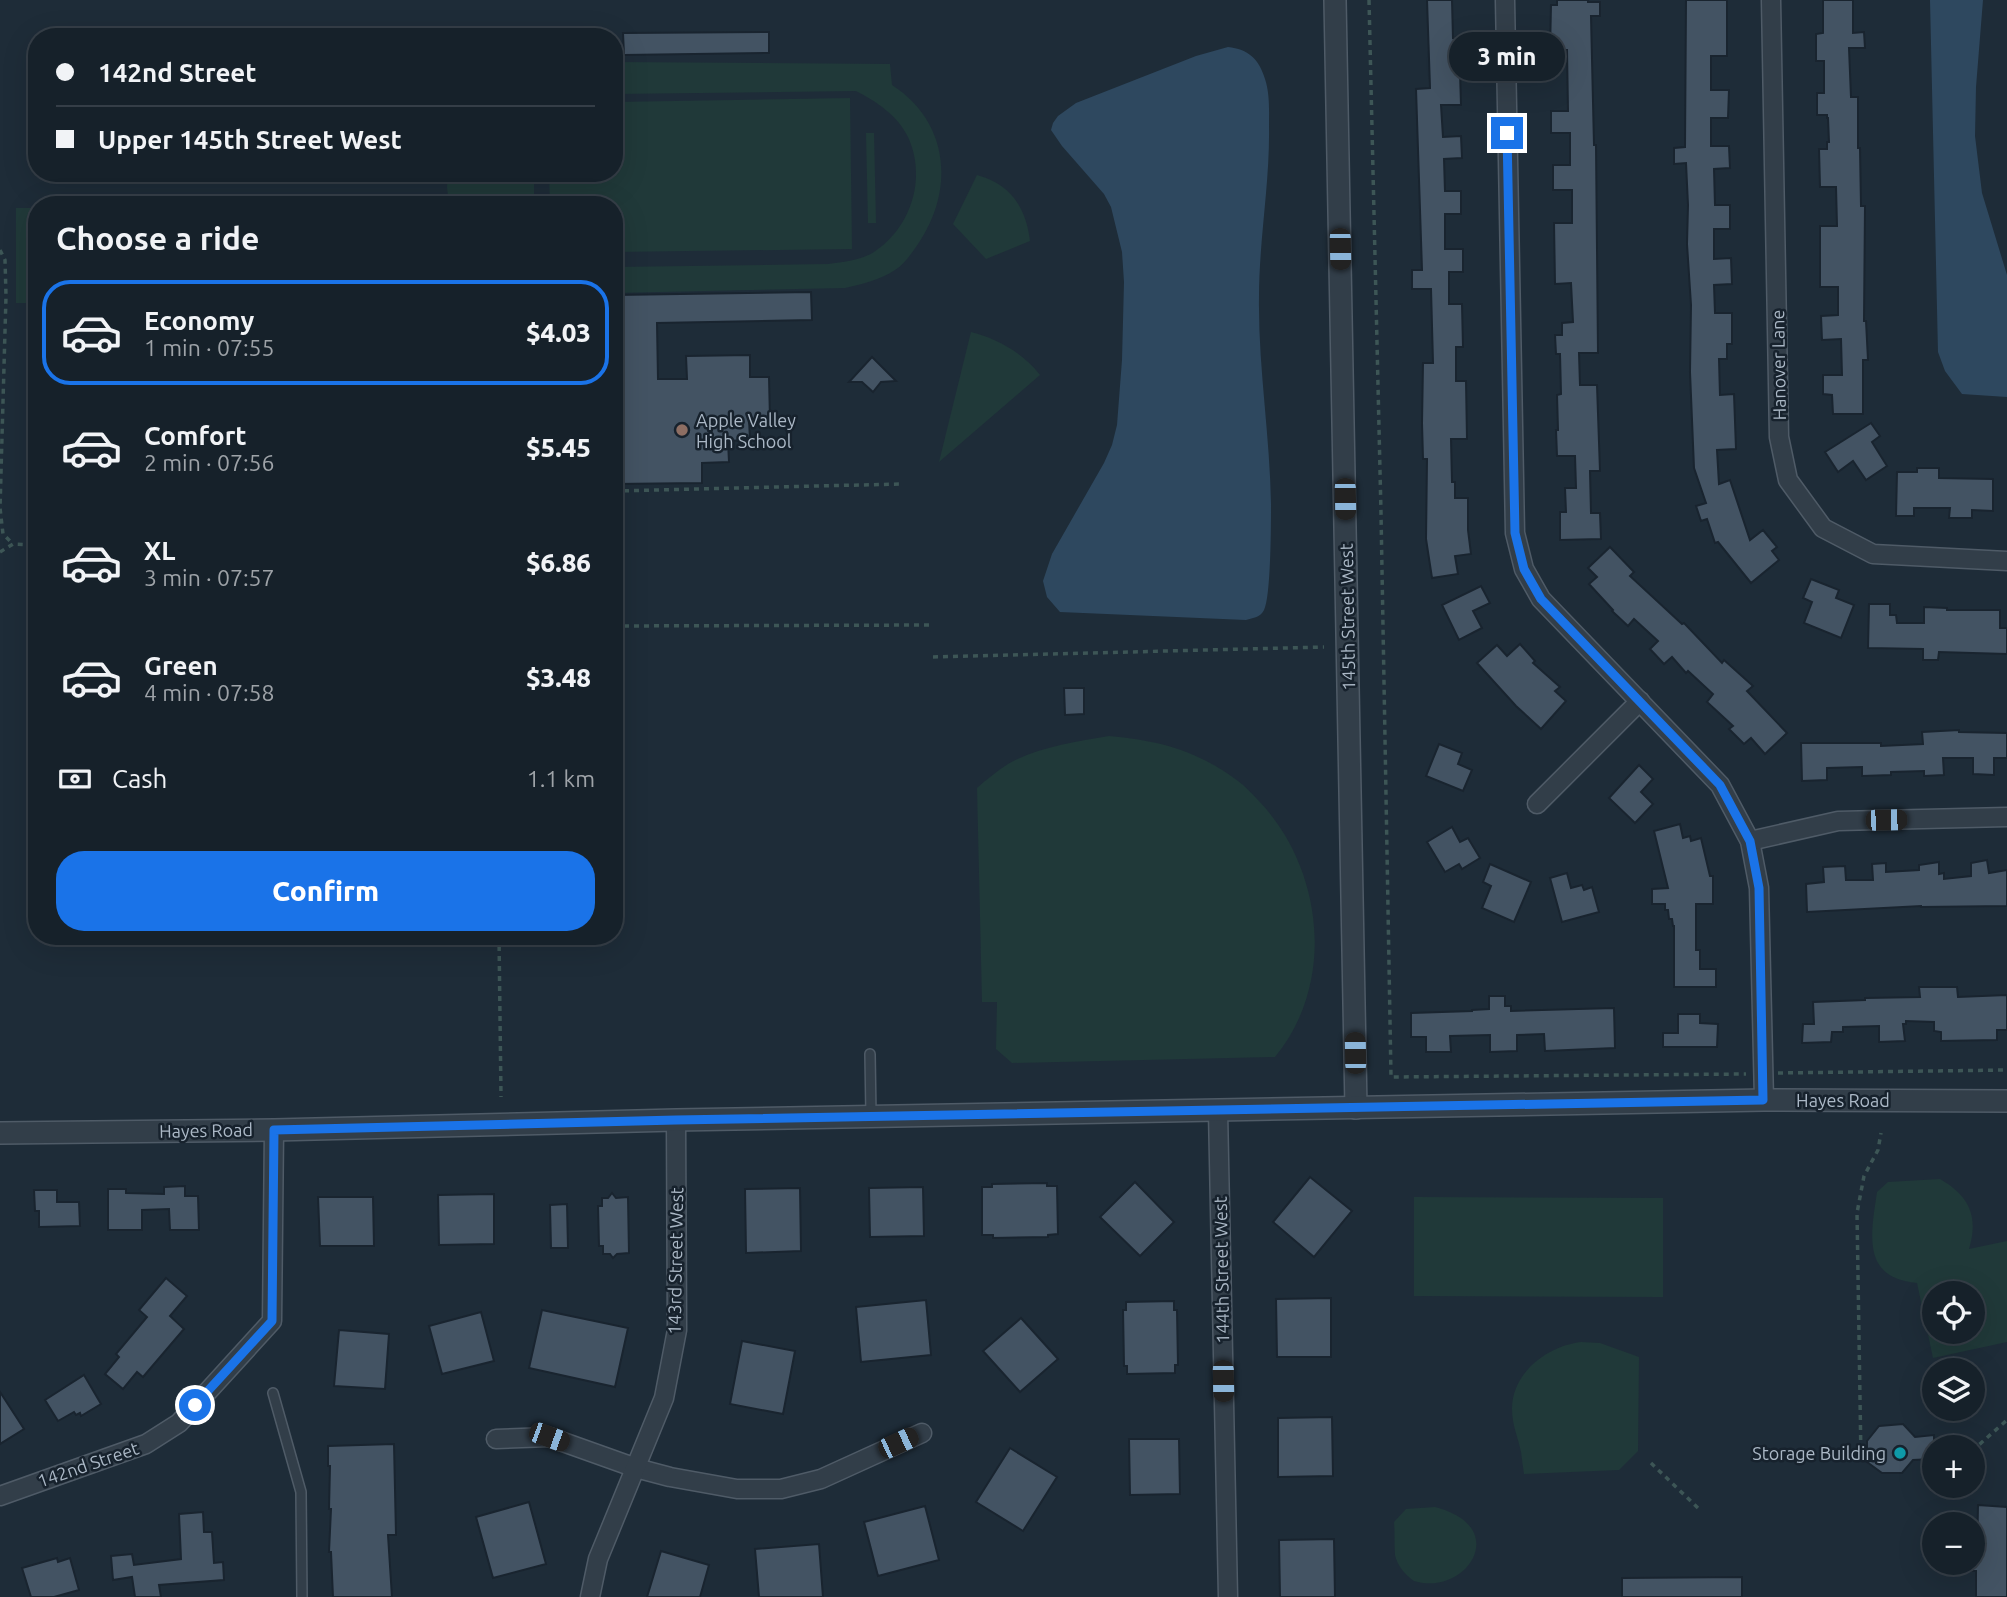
<!DOCTYPE html>
<html lang="en">
<head>
<meta charset="utf-8">
<style>
	:root { --surface:#16212a; --page:#1f2932; --text:#f1f3f6; --muted:#9ea3a8; --line:#353e47; --accent:#1a73e8 }
	body { margin:0; font-family:Ubuntu,sans-serif; background:var(--page); color:var(--text); height:100vh; display:flex; flex-direction:column; font-size:26px; white-space:nowrap }
	* { box-sizing:border-box; margin:0 }
	p { font-size:23px; color:var(--muted) }
	.icon { flex:none; width:38px; height:38px; fill:none; stroke:currentColor; stroke-width:2; stroke-linecap:round; stroke-linejoin:round }
	.map { position:relative; flex:1; overflow:hidden }
	.drawer { position:absolute; left:28px; top:196px; width:595px; height:749px; display:flex; flex-direction:column; background:var(--surface); border-radius:28px; box-shadow:0 7px 28px #0002,0 0 0 2px var(--line) }
	.drawer>* { flex:none }
	.guide { position:absolute; left:28px; top:28px; width:595px; height:154px; border-radius:28px; box-shadow:0 7px 28px #0002,0 0 0 2px var(--line); display:grid; align-content:center; height:154px; padding:0 28px; background:var(--surface) }
	.controls { position:absolute; left:1922px; top:1281px; display:grid; gap:14px }
	.controls a { display:grid; place-items:center; width:63px; height:63px; border-radius:50%; background:var(--surface); box-shadow:0 7px 28px #0002,0 0 0 2px var(--line); font-size:35px }
	.end { position:absolute; width:32px; height:32px; margin:-16px; border:9px solid #1a73e8; background:#fff; box-shadow:0 0 0 4px #fff }
	.from { border-radius:50% }
	.bubble { position:absolute; height:49px; border-radius:24px; background:var(--surface); box-shadow:0 7px 28px #0002,0 0 0 2px var(--line); font-size:23px; font-weight:800; line-height:49px; text-align:center }
	.car { position:absolute; width:21px; height:42px; margin:-21px -10px; border-radius:9px; box-shadow:0 0 5px 2px #0007; background:linear-gradient(#222 24%,#8ab4d8 0 40%,#222 0 76%,#8ab4d8 0 86%,#222 0) }
	.guide b { display:flex; align-items:center; gap:24px; height:66px; font-size:26px }
	.guide b+b { border-top:2px solid var(--line) }
	.guide i { width:18px; height:18px; background:var(--text) }
	ul { padding:0; list-style:none }
	li { display:flex; align-items:center; gap:21px; height:105px; margin:0 14px 10px; padding:0 14px; border:4px solid transparent; border-radius:28px }
	li div { flex:1 }
	li b { display:block; font-size:26px }
	li em { font-style:normal; font-weight:800 }
	li.selected { border-color:var(--accent) }
	li>.icon { width:63px; height:63px; stroke-width:1.5 }
	h2 { padding:0 28px; font-size:32px; line-height:84px }
	.pay { display:flex; align-items:center; gap:18px; height:77px; padding:0 28px; font-size:26px }
	.pay p { margin-inline-start:auto }
	.cta { display:flex; gap:14px; margin-top:auto; padding:14px 28px }
	.cta a { flex:1; height:80px; border-radius:28px; background:var(--accent); color:#fff; font-size:28px; font-weight:800; line-height:80px; text-align:center }
	.map>svg:first-child { display:block }
	.green { fill:#203939; fill-rule:evenodd }
	.water { fill:#2e485f }
	.building { fill:#435363; stroke:#19242f; stroke-width:2 }
	.lines { fill:none; stroke-linecap:round; stroke-linejoin:round }
	.service-casing { stroke:#4f5b67; stroke-width:12 }
	.minor-casing { stroke:#4f5b67; stroke-width:21 }
	.tertiary-casing { stroke:#4f5b67; stroke-width:24 }
	.path { stroke:#3d5656; stroke-width:3.5; stroke-dasharray:5 5; stroke-linecap:butt }
	.service { stroke:#323e49; stroke-width:9 }
	.minor { stroke:#323e49; stroke-width:18 }
	.tertiary { stroke:#323e49; stroke-width:21 }
	.route { stroke:#1a73e8; stroke-width:9 }
	.education-dot { fill:#8d6e63; stroke:#17222d; stroke-width:2.5 }
	.culture-dot { fill:#0f9aa8; stroke:#17222d; stroke-width:2.5 }
	.labels { text-anchor:middle; dominant-baseline:central; stroke-width:5; stroke-linejoin:round; paint-order:stroke }
	.street-label { font-size:18px; fill:#abb8c6; stroke:#17222d }
	.poi-label { font-size:18px; fill:#abb8c6; stroke:#17222d; text-anchor:start }
</style>
</head>
<body>
<div class="map">
<svg width="2007" height="1597" viewBox="0 0 2007 1597">
	<rect width="100%" height="100%" fill="#1e2c38"/>
	<!-- green -->
	<g class="green">
		<path d="M614 62 890 64 892 85C948 121 955 187 920 241 913 251 906 263 895 270 880 280 862 284 845 288L614 293V267L828 264C844 262 861 260 874 252 911 228 927 178 908 137 898 116 876 101 856 91L614 94Z"/>
		<polygon points="850,98 852,249 614,252 614,205 550,205 549,173 614,173 614,102"/>
		<polygon points="866,133 874,133 876,223 868,223"/>
		<polygon points="448,173 534,173 534,205 449,205 447,187"/>
		<path d="M977 175C1011 184 1026 208 1030 241L986 259 953 224Z"/>
		<rect x="16" y="208" width="21" height="95"/>
		<path d="M971 332C998 339 1023 353 1040 375L939 462Z"/>
		<path d="M1109 736C1161 741 1196 750 1238 781 1245 786 1251 793 1257 799 1323 866 1337 982 1275 1057L1012 1063 996 1049 997 1002H982L977 788C986 780 997 771 1008 764 1038 747 1075 742 1109 736Z"/>
		<path d="M1940 1179C1969 1196 1979 1216 1969 1249L2007 1241V1342L1933 1358 1917 1283C1861 1278 1871 1234 1877 1192L1888 1182ZM1934 1293H1972V1332H1934Z"/>
		<polygon points="1414,1197 1663,1198 1663,1297 1414,1296"/>
		<path d="M1581 1342 1600 1343 1639 1357 1638 1451 1619 1470 1524 1474C1523 1467 1522 1460 1521 1452 1518 1437 1512 1425 1512 1409 1512 1373 1547 1346 1581 1342Z"/>
		<path d="M1435 1507C1513 1527 1466 1597 1414 1581 1405 1575 1397 1565 1395 1555 1394 1544 1395 1532 1394 1522L1406 1509Z"/>
	</g>
	<!-- water -->
	<g class="water">
		<polygon points="1930,0 1983,0 1976,87 1975,136 1982,193 2007,275 2007,397 1962,394 1945,371 1938,352"/>
		<path d="M1228 47C1248 49 1259 59 1265 79 1270 94 1269 111 1269 126 1270 183 1259 240 1259 297 1258 366 1270 435 1271 504 1271 522 1271 597 1264 610 1261 617 1253 618 1246 620L1060 612 1047 597 1043 581 1052 554 1104 463 1112 445 1117 425 1122 360 1124 282 1122 252 1111 207 1104 194 1062 146 1051 130 1053 123 1058 116 1076 103 1196 56Z"/>
	</g>
	<!-- building -->
	<g class="building">
		<polygon points="1427,0 1452,0 1453,38 1459,37 1461,105 1441,105 1443,137 1461,136 1462,158 1444,159 1445,191 1461,191 1461,214 1445,214 1445,249 1463,249 1463,272 1449,272 1449,304 1462,304 1463,347 1456,347 1456,381 1466,381 1467,439 1451,439 1452,482 1455,482 1455,498 1468,498 1468,530 1471,554 1455,556 1458,574 1432,578 1426,539 1427,459 1423,459 1422,423 1423,363 1433,363 1431,289 1412,289 1412,270 1422,270 1416,89 1430,88"/>
		<polygon points="1557,0 1588,0 1588,2 1600,2 1600,16 1591,16 1594,145 1596,145 1598,353 1579,353 1580,385 1597,385 1600,471 1590,471 1591,513 1600,513 1601,539 1560,540 1560,512 1566,512 1565,488 1576,488 1575,456 1557,456 1556,430 1558,430 1557,395 1561,394 1560,354 1556,354 1555,335 1562,335 1562,323 1573,322 1571,283 1555,284 1554,223 1572,223 1572,190 1553,190 1553,165 1570,165 1570,133 1551,133 1551,111 1568,111 1567,50 1550,50 1551,5 1557,5"/>
		<polygon points="1686,0 1727,0 1727,56 1711,56 1711,90 1729,90 1728,118 1711,118 1711,146 1729,146 1730,168 1714,169 1715,205 1730,205 1730,229 1714,229 1714,259 1731,258 1732,284 1714,285 1715,313 1732,313 1732,344 1727,344 1727,359 1719,359 1720,395 1734,394 1736,449 1717,450 1719,484 1730,480 1750,540 1763,530 1777,547 1772,551 1779,560 1751,583 1718,542 1715,543 1707,519 1701,521 1696,506 1706,503 1694,468 1690,372 1691,305 1687,244 1688,205 1686,163 1674,164 1674,148 1685,147"/>
		<polygon points="1823,0 1853,0 1853,33 1864,32 1865,48 1849,48 1851,97 1858,97 1858,148 1860,148 1861,206 1865,206 1864,321 1866,321 1868,360 1863,360 1863,414 1833,414 1832,395 1823,394 1823,375 1842,375 1841,339 1822,340 1821,316 1838,315 1838,287 1820,287 1820,226 1837,226 1836,187 1820,187 1819,149 1827,149 1827,142 1829,142 1828,118 1827,118 1827,115 1817,115 1817,93 1824,93 1824,61 1816,61 1816,34 1823,33"/>
		<polygon points="769,32 769,53 624,55 623,33"/>
		<polygon points="811,292 812,320 657,323 658,379 687,379 686,356 750,355 750,377 769,377 770,419 749,419 750,440 728,441 729,462 702,463 702,483 614,484 614,295"/>
		<polygon points="872,357 896,381 881,382 873,392 862,382 849,382"/>
		<polygon points="1871,423 1880,436 1872,442 1887,466 1866,480 1853,461 1838,472 1825,452"/>
		<polygon points="1917,468 1939,468 1939,478 1993,479 1993,511 1972,510 1972,518 1949,518 1950,508 1914,508 1914,516 1896,516 1897,472 1917,472"/>
		<polygon points="1610,547 1634,572 1630,576 1682,624 1684,623 1722,663 1724,660 1753,686 1747,691 1787,733 1765,754 1751,738 1744,744 1729,729 1733,726 1707,702 1713,694 1688,671 1686,673 1672,657 1664,664 1650,649 1658,641 1634,619 1628,626 1612,611 1613,610 1589,584 1597,577 1588,568"/>
		<polygon points="1811,579 1839,590 1836,598 1854,605 1841,638 1804,623 1812,602 1803,598"/>
		<polygon points="1481,586 1490,603 1473,611 1482,628 1459,640 1442,605"/>
		<polygon points="1869,604 1890,604 1890,615 1896,615 1897,623 1924,623 1924,607 1947,608 1947,610 2000,610 2000,628 2007,628 2007,654 1939,652 1938,660 1923,660 1923,649 1868,648"/>
		<polygon points="1520,644 1535,661 1533,663 1560,687 1555,691 1566,701 1541,729 1516,706 1477,663 1497,645 1507,656"/>
		<polygon points="1064,688 1084,688 1084,714 1065,715"/>
		<polygon points="1959,730 1959,732 2007,733 2007,758 1994,758 1994,775 1973,774 1973,758 1943,758 1944,775 1924,776 1924,771 1891,772 1891,775 1862,776 1862,767 1827,768 1827,780 1802,781 1801,743 1881,743 1881,746 1923,744 1922,732"/>
		<polygon points="1439,744 1462,753 1458,764 1472,770 1463,791 1426,776"/>
		<polygon points="1639,765 1653,779 1641,792 1653,804 1635,823 1609,798"/>
		<polygon points="1680,824 1683,838 1690,836 1691,841 1701,838 1710,876 1713,876 1713,904 1696,904 1696,950 1700,950 1700,969 1716,969 1716,987 1674,987 1674,926 1673,926 1672,919 1669,919 1668,910 1665,910 1665,904 1652,904 1652,889 1668,888 1654,831"/>
		<polygon points="1452,827 1460,842 1468,838 1480,858 1462,869 1459,864 1445,872 1427,842"/>
		<polygon points="1987,860 1989,873 2007,870 2007,906 1921,907 1921,906 1807,912 1806,884 1824,882 1823,867 1845,866 1846,880 1873,880 1872,864 1886,863 1886,872 1919,870 1919,865 1939,862 1939,874 1944,873 1944,879 1971,876 1971,863"/>
		<polygon points="1490,864 1531,882 1514,922 1482,908 1491,886 1483,882"/>
		<polygon points="1567,873 1571,888 1582,885 1584,890 1592,887 1599,912 1562,922 1550,878"/>
		<polygon points="1919,987 1957,987 1958,997 2007,995 2007,1030 1997,1030 1997,1040 1941,1041 1941,1032 1934,1031 1934,1022 1906,1021 1906,1024 1903,1024 1905,1041 1879,1042 1879,1026 1843,1027 1843,1032 1832,1032 1831,1042 1802,1043 1803,1024 1814,1024 1813,1002 1865,1000 1865,998 1920,997"/>
		<polygon points="1489,996 1505,996 1505,1006 1511,1006 1511,1011 1614,1008 1615,1048 1545,1051 1544,1034 1517,1035 1517,1051 1490,1052 1490,1035 1450,1036 1451,1052 1426,1052 1426,1037 1411,1037 1411,1013 1472,1011 1472,1010 1489,1009"/>
		<polygon points="1678,1014 1700,1014 1700,1023 1718,1024 1717,1047 1663,1047 1663,1033 1678,1033"/>
		<polygon points="1310,1177 1352,1211 1314,1257 1273,1222"/>
		<polygon points="1135,1182 1174,1222 1140,1256 1100,1217"/>
		<polygon points="1047,1183 1047,1186 1057,1186 1058,1234 1048,1235 1048,1237 993,1238 993,1235 982,1235 982,1187 992,1187 992,1184"/>
		<polygon points="185,1186 185,1196 198,1196 199,1230 170,1230 169,1209 142,1210 142,1230 108,1230 108,1189 126,1189 126,1193 164,1194 164,1187"/>
		<polygon points="923,1187 924,1236 870,1237 869,1188"/>
		<polygon points="800,1188 801,1251 746,1253 745,1189"/>
		<polygon points="34,1190 57,1190 57,1202 79,1202 80,1226 39,1227 39,1211 35,1211"/>
		<polygon points="612,1193 616,1198 628,1197 629,1253 617,1254 613,1258 610,1254 603,1254 603,1246 599,1246 598,1206 602,1206 602,1198 608,1198"/>
		<polygon points="494,1194 494,1244 439,1245 438,1195"/>
		<polygon points="318,1197 373,1197 374,1246 320,1246"/>
		<polygon points="567,1204 568,1248 551,1248 550,1205"/>
		<polygon points="166,1278 187,1296 170,1316 184,1329 143,1377 137,1372 123,1389 105,1374 119,1357 116,1354 147,1317 139,1310"/>
		<polygon points="1331,1298 1331,1357 1277,1357 1276,1299"/>
		<polygon points="926,1300 931,1355 861,1362 856,1307"/>
		<polygon points="1174,1301 1174,1310 1177,1310 1178,1365 1175,1365 1175,1373 1127,1374 1127,1366 1124,1366 1123,1310 1126,1310 1126,1302"/>
		<polygon points="542,1310 628,1328 615,1387 529,1368"/>
		<polygon points="481,1312 494,1361 442,1374 429,1326"/>
		<polygon points="1021,1318 1058,1359 1020,1392 983,1351"/>
		<polygon points="339,1330 389,1334 385,1389 334,1386"/>
		<polygon points="742,1341 795,1351 783,1414 730,1404"/>
		<polygon points="84,1375 101,1404 81,1416 80,1413 76,1415 74,1412 58,1421 45,1400"/>
		<polygon points="0,1392 24,1429 0,1444"/>
		<polygon points="1332,1417 1333,1476 1278,1477 1278,1418"/>
		<polygon points="1903,1424 1915,1437 1934,1435 1934,1459 1913,1460 1902,1473 1882,1473 1867,1462 1867,1441 1879,1426"/>
		<polygon points="1129,1439 1179,1439 1180,1494 1130,1495"/>
		<polygon points="394,1444 396,1535 388,1535 392,1597 333,1597 331,1552 329,1552 331,1509 329,1509 330,1466 328,1466 328,1446"/>
		<polygon points="1010,1448 1057,1477 1023,1531 976,1502"/>
		<polygon points="529,1502 546,1564 493,1578 476,1517"/>
		<polygon points="1978,1505 2007,1507 2007,1597 1976,1597 1976,1571 1972,1571 1972,1555 1977,1555"/>
		<polygon points="925,1506 939,1560 878,1576 864,1522"/>
		<polygon points="203,1512 204,1532 212,1532 214,1563 223,1562 224,1580 159,1585 161,1597 135,1597 132,1577 113,1580 111,1556 132,1554 134,1565 181,1559 179,1514"/>
		<polygon points="1334,1539 1335,1597 1280,1597 1279,1540"/>
		<polygon points="819,1544 823,1597 759,1597 755,1549"/>
		<polygon points="661,1551 709,1565 700,1597 647,1597"/>
		<polygon points="57,1558 58,1562 70,1558 79,1590 54,1597 31,1597 22,1568"/>
		<polygon points="1742,1577 1742,1597 1622,1597 1622,1578"/>
	</g>
	<g class="lines">
		<defs>
			<g id="service">
				<polyline points="870,1054 871,1115"/>
				<polyline points="273,1393 301,1492 302,1597"/>
			</g>
			<g id="minor">
				<polyline points="1505,0 1515,533 1524,569 1541,599 1720,785 1750,841 1759,888 1764,1100"/>
				<polyline points="1771,0 1779,437 1788,480 1823,528 1873,554 2007,561"/>
				<polyline points="1537,804 1640,701"/>
				<polyline points="1750,841 1838,821 2007,817"/>
				<polyline points="1218,1111 1228,1597"/>
				<polyline points="496,1439 549,1437 636,1468 670,1477 737,1489 781,1489 821,1479 922,1433"/>
				<polyline points="0,1496 146,1444 179,1423 272,1321 274,1130"/>
				<polyline points="590,1597 598,1559 664,1398 677,1330 676,1120"/>
			</g>
			<g id="tertiary">
				<polyline points="1335,0 1356,1108"/>
				<polyline points="0,1133 274,1130 676,1120 1764,1100 2007,1101"/>
			</g>
		</defs>
		<!-- service casing -->
		<use href="#service" class="service-casing"/>
		<!-- minor casing -->
		<use href="#minor" class="minor-casing"/>
		<!-- tertiary casing -->
		<use href="#tertiary" class="tertiary-casing"/>
		<!-- path -->
		<g class="path">
			<polyline points="1369,0 1381,513 1391,1077 1746,1074"/>
			<polyline points="0,250 5,260 6,296 0,508 3,534 13,544"/>
			<polyline points="614,491 900,484"/>
			<polyline points="0,552 13,544 37,545"/>
			<polyline points="614,626 933,625"/>
			<polyline points="933,657 1324,647"/>
			<polyline points="499,936 501,1097"/>
			<polyline points="1778,1073 2007,1070"/>
			<polyline points="1972,1451 2007,1420"/>
			<polyline points="1861,1460 1857,1213 1864,1176 1878,1150 1881,1133"/>
			<polyline points="1651,1463 1698,1508"/>
		</g>
		<!-- service -->
		<use href="#service" class="service"/>
		<!-- minor -->
		<use href="#minor" class="minor"/>
		<!-- tertiary -->
		<use href="#tertiary" class="tertiary"/>
	</g>
	<g class="lines">
		<!-- route -->
		<polyline class="route" points="195,1405 272,1321 274,1130 676,1120 1763,1100 1759,888 1750,841 1720,785 1541,599 1524,569 1515,533 1507,133"/>
	</g>
	<!-- markers -->
	<circle class="education-dot" cx="682" cy="430" r="7"/>
	<circle class="culture-dot" cx="1900" cy="1453" r="7"/>
	<g class="labels">
		<!-- street labels -->
		<g class="street-label">
			<text transform="translate(1778 365) rotate(-91)">Hanover Lane</text>
			<text transform="translate(1347 617) rotate(-91)">145th Street West</text>
			<text x="1843" y="1100">Hayes Road</text>
			<text transform="translate(206 1130) rotate(-1)">Hayes Road</text>
			<text transform="translate(675 1261) rotate(-89)">143rd Street West</text>
			<text transform="translate(1221 1270) rotate(-91)">144th Street West</text>
			<text transform="translate(88 1464) rotate(-19)">142nd Street</text>
		</g>
		<!-- poi labels -->
		<g class="poi-label">
			<text x="696" y="420">Apple Valley<tspan x="696" dy="21">High School</tspan></text>
			<text x="1886" y="1453" text-anchor="end">Storage Building</text>
		</g>
	</g>
</svg>
<div class="controls">
<a><svg class="icon" aria-label="locate" viewBox="0 0 24 24"><circle cx="12" cy="12" r="6"/><path d="M12 2v4M12 18v4M2 12h4M18 12h4"/></svg></a>
<a><svg class="icon" aria-label="layers" viewBox="0 0 24 24"><path d="M12 4l9 5-9 5-9-5zM3 14l9 5 9-5"/></svg></a>
<a>+</a>
<a>−</a>
</div>
<i class="end from" style="left:195px;top:1405px"></i>
<i class="end" style="left:1507px;top:133px"></i>
<div class="bubble" style="left:1449px;top:32px;width:116px">3 min</div>
<i class="car" style="left:1340px;top:249px;rotate:179deg"></i>
<i class="car" style="left:1345px;top:499px;rotate:179deg"></i>
<i class="car" style="left:1886px;top:820px;rotate:89deg"></i>
<i class="car" style="left:1355px;top:1053px;rotate:359deg"></i>
<i class="car" style="left:1223px;top:1381px;rotate:179deg"></i>
<i class="car" style="left:549px;top:1437px;rotate:110deg"></i>
<i class="car" style="left:898px;top:1443px;rotate:65deg"></i>
<div class="guide">
<b><i class="from"></i>142nd Street</b>
<b><i></i>Upper 145th Street West</b>
</div>
<section class="drawer">
<h2>Choose a ride</h2>
<ul>
<li class="selected"><svg class="icon" aria-label="car" viewBox="0 0 24 24"><path d="M5 17H2v-5l4-1 3-4h7l3 4 3 1v5h-3M9 17h6M6 11h13"/><circle cx="7" cy="17" r="2"/><circle cx="17" cy="17" r="2"/></svg><div><b>Economy</b><p>1 min · 07:55</p></div><em>$4.03</em></li>
<li><svg class="icon" aria-label="car" viewBox="0 0 24 24"><path d="M5 17H2v-5l4-1 3-4h7l3 4 3 1v5h-3M9 17h6M6 11h13"/><circle cx="7" cy="17" r="2"/><circle cx="17" cy="17" r="2"/></svg><div><b>Comfort</b><p>2 min · 07:56</p></div><em>$5.45</em></li>
<li><svg class="icon" aria-label="car" viewBox="0 0 24 24"><path d="M5 17H2v-5l4-1 3-4h7l3 4 3 1v5h-3M9 17h6M6 11h13"/><circle cx="7" cy="17" r="2"/><circle cx="17" cy="17" r="2"/></svg><div><b>XL</b><p>3 min · 07:57</p></div><em>$6.86</em></li>
<li><svg class="icon" aria-label="car" viewBox="0 0 24 24"><path d="M5 17H2v-5l4-1 3-4h7l3 4 3 1v5h-3M9 17h6M6 11h13"/><circle cx="7" cy="17" r="2"/><circle cx="17" cy="17" r="2"/></svg><div><b>Green</b><p>4 min · 07:58</p></div><em>$3.48</em></li>
</ul>
<div class="pay"><svg class="icon" aria-label="cash" viewBox="0 0 24 24"><path d="M3 7h18v10H3z"/><circle cx="12" cy="12" r="2"/></svg>Cash<p>1.1 km</p></div>
<div class="cta"><a>Confirm</a></div>
</section>
</div>
</body>
</html>
